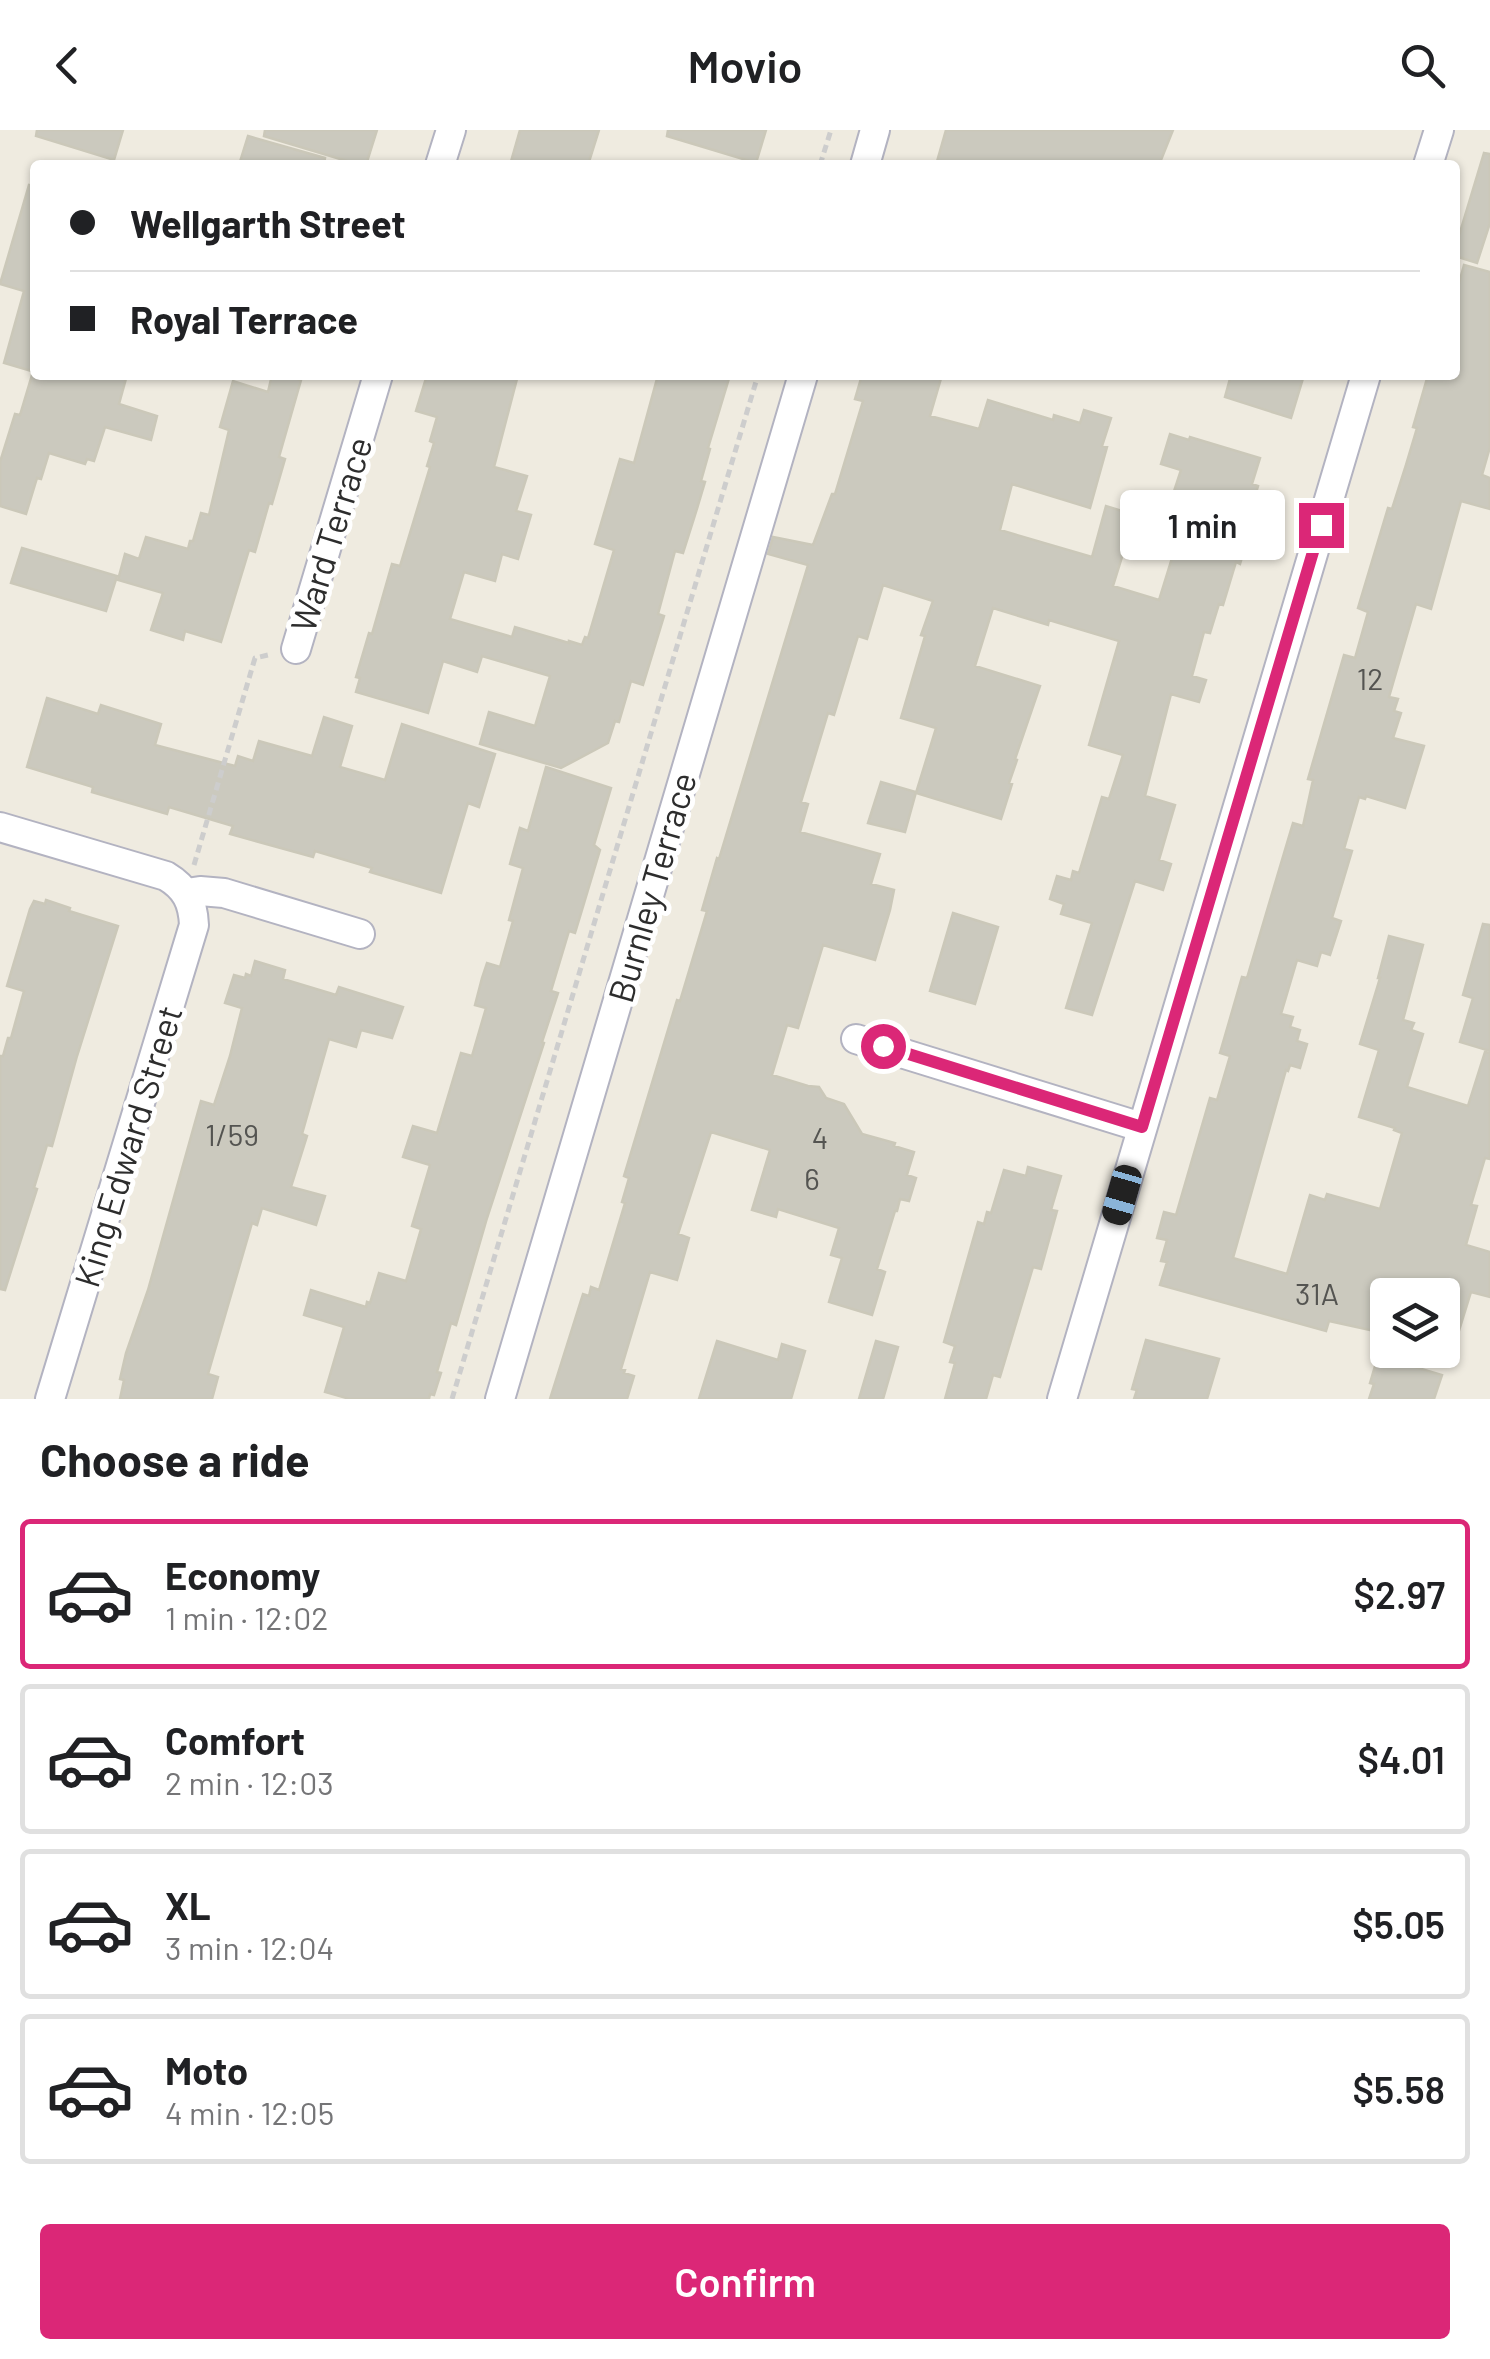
<!DOCTYPE html>
<html lang="en">
<head>
<meta charset="utf-8">
<style>
	:root { --surface:#fff; --page:#f2f2f2; --text:#202124; --muted:#757577; --line:#e0e0e0; --accent:#db2777 }
	body { margin:0; font-family:Barlow,sans-serif; background:var(--page); color:var(--text); height:100vh; display:flex; flex-direction:column; font-size:38px; white-space:nowrap }
	* { box-sizing:border-box; margin:0 }
	p { font-size:32px; color:var(--muted) }
	.icon { flex:none; width:55px; height:55px; fill:none; stroke:currentColor; stroke-width:2; stroke-linecap:round; stroke-linejoin:round }
	.map { position:relative; height:1269px; overflow:hidden }
	.sheet { display:flex; flex-direction:column; background:var(--surface); flex:1 }
	.sheet>* { flex:none }
	.top-card { position:absolute; left:30px; top:30px; width:1430px; height:220px; border-radius:10px; box-shadow:0 2px 8px #0004; display:grid; align-content:center; height:220px; padding:0 40px; background:var(--surface) }
	.buttons { position:absolute; left:1370px; top:1148px; display:grid; gap:20px }
	.buttons a { display:grid; place-items:center; width:90px; height:90px; border-radius:10px; background:var(--surface); box-shadow:0 2px 8px #0004; font-size:50px }
	.end { position:absolute; width:45px; height:45px; margin:-22px; border:12px solid #db2777; background:#fff; box-shadow:0 0 0 5px #fff }
	.from { border-radius:50% }
	.bubble { position:absolute; height:70px; border-radius:10px; background:var(--surface); box-shadow:0 2px 8px #0004; font-size:32px; font-weight:600; line-height:70px; text-align:center }
	.car { position:absolute; width:30px; height:60px; margin:-30px -15px; border-radius:12px; box-shadow:0 0 8px 2px #0007; background:linear-gradient(#222 24%,#8ab4d8 0 40%,#222 0 76%,#8ab4d8 0 86%,#222 0) }
	.top-card b { display:flex; align-items:center; gap:35px; height:95px; font-size:38px }
	.top-card b+b { border-top:2px solid var(--line) }
	.top-card i { width:25px; height:25px; background:var(--text) }
	ul { padding:0; list-style:none }
	li { display:flex; align-items:center; gap:30px; height:150px; margin:0 20px 15px; padding:0 20px; border:5px solid var(--line); border-radius:10px }
	li div { flex:1 }
	li b { display:block; font-size:38px }
	li em { font-style:normal; font-weight:600 }
	li.current { border-color:var(--accent) }
	li>.icon { width:90px; height:90px; stroke-width:1.5 }
	h2 { padding:0 40px; font-size:45px; line-height:120px }
	.button { display:flex; gap:20px; margin-top:auto; padding:20px 40px }
	.button a { flex:1; height:115px; border-radius:10px; background:var(--accent); color:#fff; font-size:40px; font-weight:600; line-height:115px; text-align:center }
	header { display:flex; justify-content:space-between; align-items:center; height:130px; padding:0 40px; background:var(--surface); font-size:45px; font-weight:600 }
	.map>svg:first-child { display:block }
	.building { fill:#cbc9be; stroke:#cbc8b9; stroke-width:2.5 }
	.lines { fill:none; stroke-linecap:round; stroke-linejoin:round }
	.minor-casing { stroke:#b3b3c1; stroke-width:32 }
	.path { stroke:#cdcdcd; stroke-width:5; stroke-dasharray:8 5; stroke-linecap:butt }
	.minor { stroke:#fff; stroke-width:28 }
	.route { stroke:#db2777; stroke-width:12 }
	.labels { text-anchor:middle; dominant-baseline:central; stroke-width:10; stroke-linejoin:round; paint-order:stroke }
	.number-label { font-size:30px; fill:#545451 }
	.street-label { font-size:35px; fill:#2d2d2d; stroke:#fff }
</style>
</head>
<body>
<header><svg class="icon" aria-label="back" viewBox="0 0 24 24"><path d="M15 5l-7 7 7 7"/></svg>Movio<svg class="icon" aria-label="search" viewBox="0 0 24 24"><circle cx="10" cy="10" r="6"/><path d="M15 15l6 6"/></svg></header>
<div class="map">
<svg width="1490" height="1269" viewBox="0 0 1490 1269">
	<rect width="100%" height="100%" fill="#efebe0"/>
	<!-- building -->
	<g class="building">
		<polygon points="37,0 123,0 114,30 36,6"/>
		<polygon points="265,0 377,0 366,35 360,35 264,6"/>
		<polygon points="520,0 599,0 588,35 510,35"/>
		<polygon points="668,0 766,0 756,33 667,6"/>
		<polygon points="946,0 1173,0 1159,35 936,35"/>
		<polygon points="248,6 325,28 324,35 239,35"/>
		<polygon points="1484,23 1490,24 1490,93 1477,133 1455,126 1455,119"/>
		<polygon points="29,55 35,56 35,242 4,233 24,161 0,154"/>
		<polygon points="1464,135 1490,142 1490,317 1482,345 1490,348 1490,379 1461,371 1431,479 1416,474 1389,567 1398,569 1394,581 1401,583 1393,608 1424,616 1405,678 1366,666 1365,669 1359,667 1344,719 1352,721 1332,788 1341,791 1330,825 1321,822 1317,836 1297,830 1281,884 1293,887 1290,897 1300,900 1297,911 1307,914 1300,938 1290,935 1288,941 1286,940 1233,1128 1287,1144 1310,1065 1325,1070 1327,1064 1380,1079 1402,1003 1394,1000 1395,998 1359,987 1379,920 1360,914 1380,848 1378,848 1389,806 1423,815 1403,890 1414,893 1411,900 1423,904 1407,957 1468,976 1485,922 1490,923 1490,1029 1485,1028 1471,1075 1477,1076 1466,1115 1490,1122 1490,1167 1471,1162 1448,1236 1442,1235 1442,1165 1388,1165 1388,1204 1329,1191 1326,1201 1160,1155 1167,1132 1161,1131 1167,1110 1157,1108 1164,1082 1176,1085 1210,968 1217,970 1230,926 1220,923 1242,847 1247,848 1293,693 1303,696 1313,650 1308,649 1344,525 1355,528 1368,482 1358,478 1388,378 1392,379 1406,335 1417,298 1413,297 1428,245 1455,245 1455,168"/>
		<polygon points="32,245 127,245 119,274 157,286 151,310 105,297 94,331 87,329 85,334 49,323 41,349 37,348 26,384 0,376 0,332 15,284 20,285"/>
		<polygon points="272,245 284,245 301,250 279,327 285,329 272,374 269,373 255,422 249,420 221,512 185,501 183,510 151,500 163,463 118,450 125,424 139,429 146,407 188,419 190,411 193,411 201,383 209,385 229,300 220,297 233,251 268,262"/>
		<polygon points="427,245 518,245 494,337 527,346 516,381 531,385 518,429 502,424 495,451 464,442 450,489 512,507 515,497 569,513 569,511 582,515 585,507 588,508 614,420 595,414 620,329 634,333 658,245 730,245 708,318 710,319 701,351 705,352 696,382 683,423 675,421 658,484 664,486 643,555 631,551 619,592 615,591 608,613 561,638 480,614 489,582 535,596 550,546 482,526 477,542 443,531 428,583 356,562 360,548 356,547 369,503 372,504 392,434 400,436 430,337 427,336 434,313 430,311 437,287 416,281"/>
		<polygon points="862,245 942,245 930,286 979,299 988,270 1053,290 1054,285 1080,293 1084,280 1111,288 1102,316 1107,317 1090,378 1012,354 1000,400 1092,427 1106,376 1135,385 1113,456 1159,470 1176,415 1158,410 1181,340 1161,334 1170,304 1189,310 1190,307 1260,328 1252,354 1258,356 1248,390 1253,391 1240,434 1236,432 1223,475 1219,474 1210,503 1204,502 1192,546 1206,550 1199,572 1171,564 1145,666 1175,675 1159,730 1171,734 1163,760 1135,751 1092,885 1066,878 1092,793 1061,784 1064,774 1050,769 1057,746 1071,750 1073,741 1079,743 1102,667 1109,669 1123,625 1089,615 1119,511 1049,490 1048,495 993,478 975,536 1040,556 1015,629 1017,630 1009,653 1012,654 1001,689 916,663 936,598 901,588 925,506 921,505 933,471 883,455 867,509 858,506 834,585 828,583 801,672 808,674 800,702 880,724 871,754 894,760 890,780 875,830 823,815 798,898 787,895 772,945 808,956 819,957 826,968 844,974 862,1004 895,1013 894,1016 914,1022 907,1045 916,1048 909,1071 900,1069 897,1081 895,1081 877,1139 885,1142 872,1185 829,1172 842,1128 831,1125 839,1098 778,1079 776,1087 752,1080 770,1020 711,1002 678,1104 689,1108 677,1150 650,1142 621,1239 625,1240 624,1243 634,1246 627,1269 550,1269 583,1164 589,1166 591,1157 599,1160 625,1073 622,1072 629,1048 624,1046 677,870 680,871 707,781 702,780 717,728 719,729 808,435 768,424 773,407 813,415 832,364 835,364 863,271 855,269"/>
		<polygon points="1231,245 1304,245 1291,288 1225,267"/>
		<polygon points="22,418 117,446 106,481 11,453"/>
		<polygon points="47,568 98,584 101,575 161,594 155,615 235,636 238,626 253,631 259,611 312,626 324,587 352,596 340,637 385,650 402,594 495,624 479,677 468,673 441,763 370,742 372,738 315,721 313,727 230,704 233,696 169,677 167,684 92,662 93,657 27,637"/>
		<polygon points="546,637 611,658 594,715 600,720 582,780 575,803 569,801 551,861 558,863 542,912 544,913 487,1088 456,1195 451,1193 437,1242 441,1243 434,1265 430,1264 429,1269 350,1269 325,1262 344,1197 304,1185 311,1160 366,1177 367,1172 370,1173 379,1143 406,1151 421,1099 412,1096 430,1035 403,1027 413,996 437,1003 461,923 472,926 486,878 475,875 482,848 487,833 500,837 513,791 509,790 523,738 510,734 520,698 528,701"/>
		<polygon points="881,652 916,662 905,702 868,693"/>
		<polygon points="46,770 70,778 69,781 118,796 77,926 52,1016 47,1015 34,1058 37,1059 5,1160 0,1159 0,926 3,926 8,908 11,908 24,861 7,856 30,779 34,771 45,774"/>
		<polygon points="953,783 998,797 975,874 930,861"/>
		<polygon points="1483,794 1490,795 1490,921 1460,912 1473,868 1463,865"/>
		<polygon points="255,831 285,840 283,849 336,865 339,857 403,877 392,908 361,900 356,917 329,909 302,1004 307,1006 291,1057 325,1066 316,1095 262,1078 257,1095 252,1093 208,1244 218,1247 212,1269 120,1269 124,1250 120,1249 126,1223 148,1160 201,971 214,975 230,926 242,878 225,873 234,845 245,848 246,844 251,846"/>
		<polygon points="1028,1037 1061,1046 1051,1080 1057,1081 1041,1139 1033,1137 1000,1247 993,1245 986,1269 945,1269 955,1233 950,1232 955,1216 944,1212 978,1092 984,1094 987,1082 991,1083 1004,1040 1026,1046"/>
		<polygon points="1146,1210 1219,1229 1207,1269 1134,1269 1137,1260 1132,1259"/>
		<polygon points="717,1211 778,1230 782,1214 805,1221 791,1269 699,1269"/>
		<polygon points="876,1211 898,1217 883,1269 859,1269"/>
		<polygon points="1378,1226 1442,1245 1434,1269 1369,1269 1374,1254 1370,1253"/>
	</g>
	<g class="lines">
		<defs>
			<g id="minor">
				<polyline points="440,35 451,0"/>
				<polyline points="865,35 875,0"/>
				<polyline points="1428,35 1439,0"/>
				<polyline points="296,519 378,245"/>
				<path d="M0 697 166 746C186 758 193 772 194 795L50 1269"/>
				<polyline points="187,763 200,761 224,763 360,804"/>
				<polyline points="856,909 1141,997"/>
				<polyline points="500,1269 803,245"/>
				<polyline points="1062,1269 1366,245"/>
			</g>
		</defs>
		<!-- minor casing -->
		<use href="#minor" class="minor-casing"/>
		<!-- path -->
		<g class="path">
			<polyline points="820,35 831,0"/>
			<polyline points="194,735 255,528 268,525"/>
			<polyline points="452,1269 758,245"/>
		</g>
		<!-- minor -->
		<use href="#minor" class="minor"/>
	</g>
	<g class="lines">
		<!-- route -->
		<polyline class="route" points="883,916 1142,997 1321,395"/>
	</g>
	<g class="labels">
		<!-- number labels -->
		<g class="number-label">
			<text x="1370" y="548">12</text>
			<text x="232" y="1004">1/59</text>
			<text x="820" y="1007">4</text>
			<text x="812" y="1048">6</text>
			<text x="1317" y="1163">31A</text>
		</g>
		<!-- street labels -->
		<g class="street-label">
			<text transform="translate(330 404) rotate(-73)">Ward Terrace</text>
			<text transform="translate(651 757) rotate(-74)">Burnley Terrace</text>
			<text transform="translate(127 1016) rotate(-73)">King Edward Street</text>
		</g>
	</g>
</svg>
<div class="buttons">
<a><svg class="icon" aria-label="layers" viewBox="0 0 24 24"><path d="M12 4l9 5-9 5-9-5zM3 14l9 5 9-5"/></svg></a>
</div>
<i class="end from" style="left:883px;top:916px"></i>
<i class="end" style="left:1321px;top:395px"></i>
<div class="bubble" style="left:1120px;top:360px;width:165px">1 min</div>
<i class="car" style="left:1122px;top:1065px;rotate:196deg"></i>
<div class="top-card">
<b><i class="from"></i>Wellgarth Street</b>
<b><i></i>Royal Terrace</b>
</div>
</div>
<section class="sheet">
<h2>Choose a ride</h2>
<ul>
<li class="current"><svg class="icon" aria-label="car" viewBox="0 0 24 24"><path d="M5 17H2v-5l4-1 3-4h7l3 4 3 1v5h-3M9 17h6M6 11h13"/><circle cx="7" cy="17" r="2"/><circle cx="17" cy="17" r="2"/></svg><div><b>Economy</b><p>1 min · 12:02</p></div><em>$2.97</em></li>
<li><svg class="icon" aria-label="car" viewBox="0 0 24 24"><path d="M5 17H2v-5l4-1 3-4h7l3 4 3 1v5h-3M9 17h6M6 11h13"/><circle cx="7" cy="17" r="2"/><circle cx="17" cy="17" r="2"/></svg><div><b>Comfort</b><p>2 min · 12:03</p></div><em>$4.01</em></li>
<li><svg class="icon" aria-label="car" viewBox="0 0 24 24"><path d="M5 17H2v-5l4-1 3-4h7l3 4 3 1v5h-3M9 17h6M6 11h13"/><circle cx="7" cy="17" r="2"/><circle cx="17" cy="17" r="2"/></svg><div><b>XL</b><p>3 min · 12:04</p></div><em>$5.05</em></li>
<li><svg class="icon" aria-label="car" viewBox="0 0 24 24"><path d="M5 17H2v-5l4-1 3-4h7l3 4 3 1v5h-3M9 17h6M6 11h13"/><circle cx="7" cy="17" r="2"/><circle cx="17" cy="17" r="2"/></svg><div><b>Moto</b><p>4 min · 12:05</p></div><em>$5.58</em></li>
</ul>
<div class="button"><a>Confirm</a></div>
</section>
</body>
</html>
